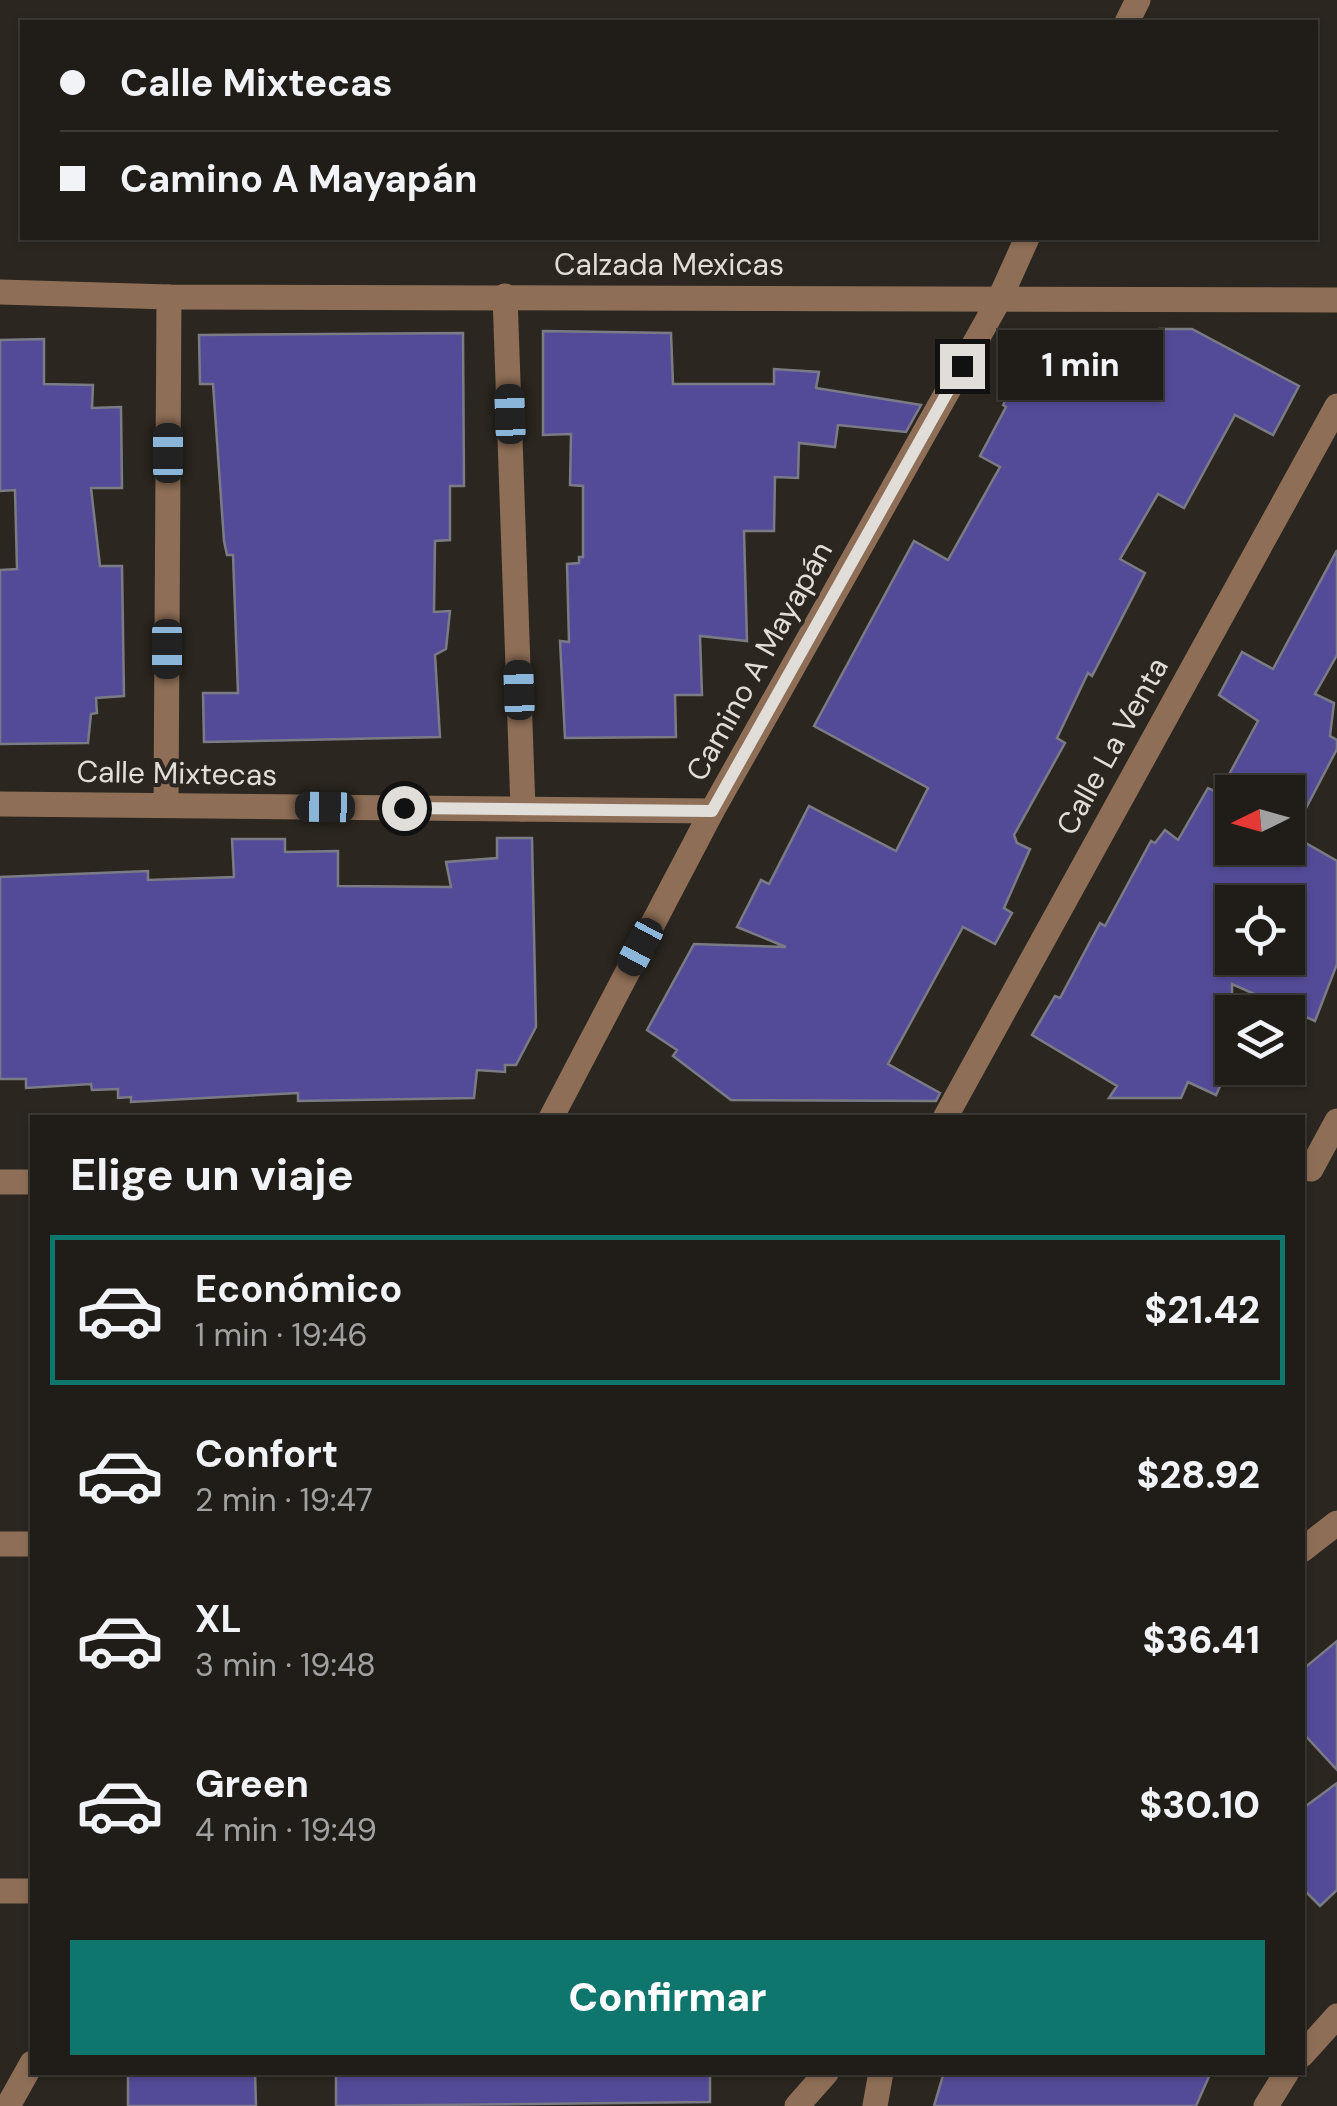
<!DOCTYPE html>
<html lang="es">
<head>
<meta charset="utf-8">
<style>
	:root { --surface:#201c17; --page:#2d2924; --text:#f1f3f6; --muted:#a2a1a1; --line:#3d3a36; --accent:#0f766e }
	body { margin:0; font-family:"DM Sans",sans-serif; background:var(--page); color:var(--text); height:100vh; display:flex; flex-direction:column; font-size:38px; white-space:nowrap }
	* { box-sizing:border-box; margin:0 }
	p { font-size:32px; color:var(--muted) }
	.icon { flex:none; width:55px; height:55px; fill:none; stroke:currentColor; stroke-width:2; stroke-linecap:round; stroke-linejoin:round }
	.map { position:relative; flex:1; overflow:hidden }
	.side { position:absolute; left:30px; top:1115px; width:1275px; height:960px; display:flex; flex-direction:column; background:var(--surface); border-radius:0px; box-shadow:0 2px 8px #0004,0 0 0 2px var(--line) }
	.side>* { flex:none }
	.top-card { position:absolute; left:20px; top:20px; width:1298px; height:220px; border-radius:0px; box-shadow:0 2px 8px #0004,0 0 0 2px var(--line); display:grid; align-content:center; height:220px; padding:0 40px; background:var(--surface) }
	.needle { width:65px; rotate:265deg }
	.buttons { position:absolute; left:1215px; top:775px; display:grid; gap:20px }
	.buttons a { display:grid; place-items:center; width:90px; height:90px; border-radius:0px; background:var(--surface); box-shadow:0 2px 8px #0004,0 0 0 2px var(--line); font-size:50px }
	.end { position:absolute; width:45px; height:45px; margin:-22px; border:12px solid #e1ded9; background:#111; box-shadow:0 0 0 5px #111 }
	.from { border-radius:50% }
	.bubble { position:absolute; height:70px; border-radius:0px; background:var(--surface); box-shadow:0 2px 8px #0004,0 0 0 2px var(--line); font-size:32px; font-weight:800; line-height:70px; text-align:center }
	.car { position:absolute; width:30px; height:60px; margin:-30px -15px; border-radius:12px; box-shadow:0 0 8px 2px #0007; background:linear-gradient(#222 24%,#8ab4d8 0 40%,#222 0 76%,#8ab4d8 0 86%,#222 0) }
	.top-card b { display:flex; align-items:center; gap:35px; height:95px; font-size:38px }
	.top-card b+b { border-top:2px solid var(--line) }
	.top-card i { width:25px; height:25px; background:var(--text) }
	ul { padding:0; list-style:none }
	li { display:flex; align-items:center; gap:30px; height:150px; margin:0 20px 15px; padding:0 20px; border:5px solid transparent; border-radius:0px }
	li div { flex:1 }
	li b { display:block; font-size:38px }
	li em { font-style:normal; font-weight:800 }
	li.on { border-color:var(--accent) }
	li>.icon { width:90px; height:90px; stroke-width:1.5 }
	h2 { padding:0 40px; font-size:45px; line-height:120px }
	.button { display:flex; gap:20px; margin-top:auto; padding:20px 40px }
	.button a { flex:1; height:115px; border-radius:0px; background:var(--accent); color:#fff; font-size:40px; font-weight:800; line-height:115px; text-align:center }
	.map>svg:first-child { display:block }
	.building { fill:#534b97; stroke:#7b7b85; stroke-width:2.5; fill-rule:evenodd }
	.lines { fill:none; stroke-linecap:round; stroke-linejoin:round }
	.minor { stroke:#8e6e56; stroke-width:25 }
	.route { stroke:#e1ded9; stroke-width:12 }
	.labels { text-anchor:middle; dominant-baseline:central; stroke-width:8; stroke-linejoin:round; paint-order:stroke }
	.street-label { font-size:30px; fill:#e1ded9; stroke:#2b261f }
</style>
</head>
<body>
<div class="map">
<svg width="1337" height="2106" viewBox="0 0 1337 2106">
	<rect width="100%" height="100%" fill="#2b261f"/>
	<!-- building -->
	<g class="building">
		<polygon points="1159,329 1192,329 1299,386 1273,435 1235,415 1184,508 1158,494 1120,559 1145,573 1092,676 1088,673 1057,738 1065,743 1014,835 1017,843 1030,849 1004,908 1012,913 995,944 963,927 888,1064 940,1093 936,1101 731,1100 673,1056 677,1050 647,1030 694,944 786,947 737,927 761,880 769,884 809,806 896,851 928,788 814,726 914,541 948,560 1000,467 980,456 1006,407 1003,405 1009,394 1004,391 1027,346 1108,385"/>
		<polygon points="543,331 671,333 673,384 774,384 774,369 819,372 816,388 921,405 906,432 838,425 835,447 799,443 798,478 775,477 774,531 744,531 747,641 700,636 702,695 675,695 676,737 565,738 560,641 569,642 567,564 579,563 579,557 583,557 583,486 570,485 571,434 543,435"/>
		<polygon points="463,333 464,486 450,486 450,540 435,541 434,612 450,611 446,649 435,655 440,737 204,742 203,693 238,693 233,555 227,555 224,541 213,384 200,384 199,335"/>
		<polygon points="44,339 44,384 93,385 92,408 121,407 122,488 91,488 100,566 122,566 124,696 96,698 97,713 91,714 88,743 0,744 0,570 17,569 15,490 0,491 0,340"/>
		<path d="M1337 550V655L1315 694 1334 703 1330 736 1337 740V749L1292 835 1337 861V964L1315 1021 1232 984V1060L1216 1095 1188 1082 1181 1098H1109L1117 1086 1032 1035 1055 996 1060 998 1100 923 1105 926 1151 841 1155 843 1165 830 1178 840 1208 788 1219 793 1258 721 1219 695 1242 652 1273 669ZM1232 792H1288V848H1232ZM1232 902H1288V958H1232Z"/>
		<polygon points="497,838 532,838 536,1027 516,1065 505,1065 505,1072 477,1070 474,1098 298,1101 298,1093 131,1102 131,1097 118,1098 118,1089 92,1090 91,1084 26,1088 26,1079 0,1079 0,877 148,871 148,880 234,877 232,839 285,839 285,852 338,851 338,886 451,887 446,862 497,858"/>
		<polygon points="1337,1641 1337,1770 1302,1732 1302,1670"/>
		<polygon points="1337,1783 1337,1890 1320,1906 1302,1888 1302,1809"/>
		<polygon points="128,2072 255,2072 256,2106 128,2106"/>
		<polygon points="336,2072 710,2072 710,2102 336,2106"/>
		<polygon points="944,2072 1211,2072 1196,2106 934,2106"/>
	</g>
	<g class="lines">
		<!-- minor -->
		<g class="minor">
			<polyline points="1127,22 1138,0"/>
			<polyline points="0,292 169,297 1337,300"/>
			<polyline points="505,296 523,809"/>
			<polyline points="0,804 712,811"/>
			<polyline points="166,805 169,297"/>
			<polyline points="551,1118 712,811 1000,298 1027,238"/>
			<polyline points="945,1118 1337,406"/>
			<polyline points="1311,1169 1337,1121"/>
			<polyline points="0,1182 32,1182"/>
			<polyline points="0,1544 32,1544"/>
			<polyline points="1302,1550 1337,1523"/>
			<polyline points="0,1891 32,1891"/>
			<polyline points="1302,2055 1337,2016"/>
			<polyline points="8,2106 32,2063"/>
			<polyline points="797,2106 827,2072"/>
			<polyline points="875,2106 881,2072"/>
			<polyline points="1266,2106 1287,2072"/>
		</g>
	</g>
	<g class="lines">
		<!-- route -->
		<polyline class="route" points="404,808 712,811 962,366"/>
	</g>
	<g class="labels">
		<!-- street labels -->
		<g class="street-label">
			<text x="669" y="264">Calzada Mexicas</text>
			<text transform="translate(759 661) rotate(-61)">Camino A Mayapán</text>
			<text transform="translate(1112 746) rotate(-61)">Calle La Venta</text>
			<text transform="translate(177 773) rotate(1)">Calle Mixtecas</text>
		</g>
	</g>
</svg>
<div class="buttons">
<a><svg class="needle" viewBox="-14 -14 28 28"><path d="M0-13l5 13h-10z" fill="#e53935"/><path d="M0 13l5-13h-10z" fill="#a2a1a1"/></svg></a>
<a><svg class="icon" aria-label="locate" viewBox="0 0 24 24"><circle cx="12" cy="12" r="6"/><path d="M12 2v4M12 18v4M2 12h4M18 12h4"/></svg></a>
<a><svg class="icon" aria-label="layers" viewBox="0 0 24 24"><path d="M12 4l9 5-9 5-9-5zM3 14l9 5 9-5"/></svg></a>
</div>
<i class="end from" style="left:404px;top:808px"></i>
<i class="end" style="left:962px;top:366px"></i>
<div class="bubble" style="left:998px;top:330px;width:165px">1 min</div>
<i class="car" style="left:510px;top:414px;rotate:358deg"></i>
<i class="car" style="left:168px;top:453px;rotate:0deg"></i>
<i class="car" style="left:167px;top:649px;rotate:180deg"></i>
<i class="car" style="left:519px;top:690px;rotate:358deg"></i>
<i class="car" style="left:325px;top:807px;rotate:271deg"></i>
<i class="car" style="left:640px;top:947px;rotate:208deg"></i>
<div class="top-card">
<b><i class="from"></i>Calle Mixtecas</b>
<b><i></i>Camino A Mayapán</b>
</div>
<section class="side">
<h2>Elige un viaje</h2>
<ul>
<li class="on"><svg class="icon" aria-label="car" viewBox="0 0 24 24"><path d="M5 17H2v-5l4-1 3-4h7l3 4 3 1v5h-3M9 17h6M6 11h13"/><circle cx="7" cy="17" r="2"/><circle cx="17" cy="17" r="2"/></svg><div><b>Económico</b><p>1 min · 19:46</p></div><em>$21.42</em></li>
<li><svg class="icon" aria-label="car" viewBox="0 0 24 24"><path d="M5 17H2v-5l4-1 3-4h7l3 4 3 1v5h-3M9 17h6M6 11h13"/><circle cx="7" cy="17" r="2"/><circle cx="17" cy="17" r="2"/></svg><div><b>Confort</b><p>2 min · 19:47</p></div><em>$28.92</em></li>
<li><svg class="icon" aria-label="car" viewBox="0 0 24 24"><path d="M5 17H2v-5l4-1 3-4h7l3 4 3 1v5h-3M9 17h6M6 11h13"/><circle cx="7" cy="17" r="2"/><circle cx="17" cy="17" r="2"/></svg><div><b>XL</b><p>3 min · 19:48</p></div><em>$36.41</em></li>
<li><svg class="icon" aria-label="car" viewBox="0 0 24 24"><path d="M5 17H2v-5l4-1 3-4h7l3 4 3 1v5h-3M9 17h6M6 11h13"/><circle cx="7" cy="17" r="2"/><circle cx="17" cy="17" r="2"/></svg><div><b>Green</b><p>4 min · 19:49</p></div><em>$30.10</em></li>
</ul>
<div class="button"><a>Confirmar</a></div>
</section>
</div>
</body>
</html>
